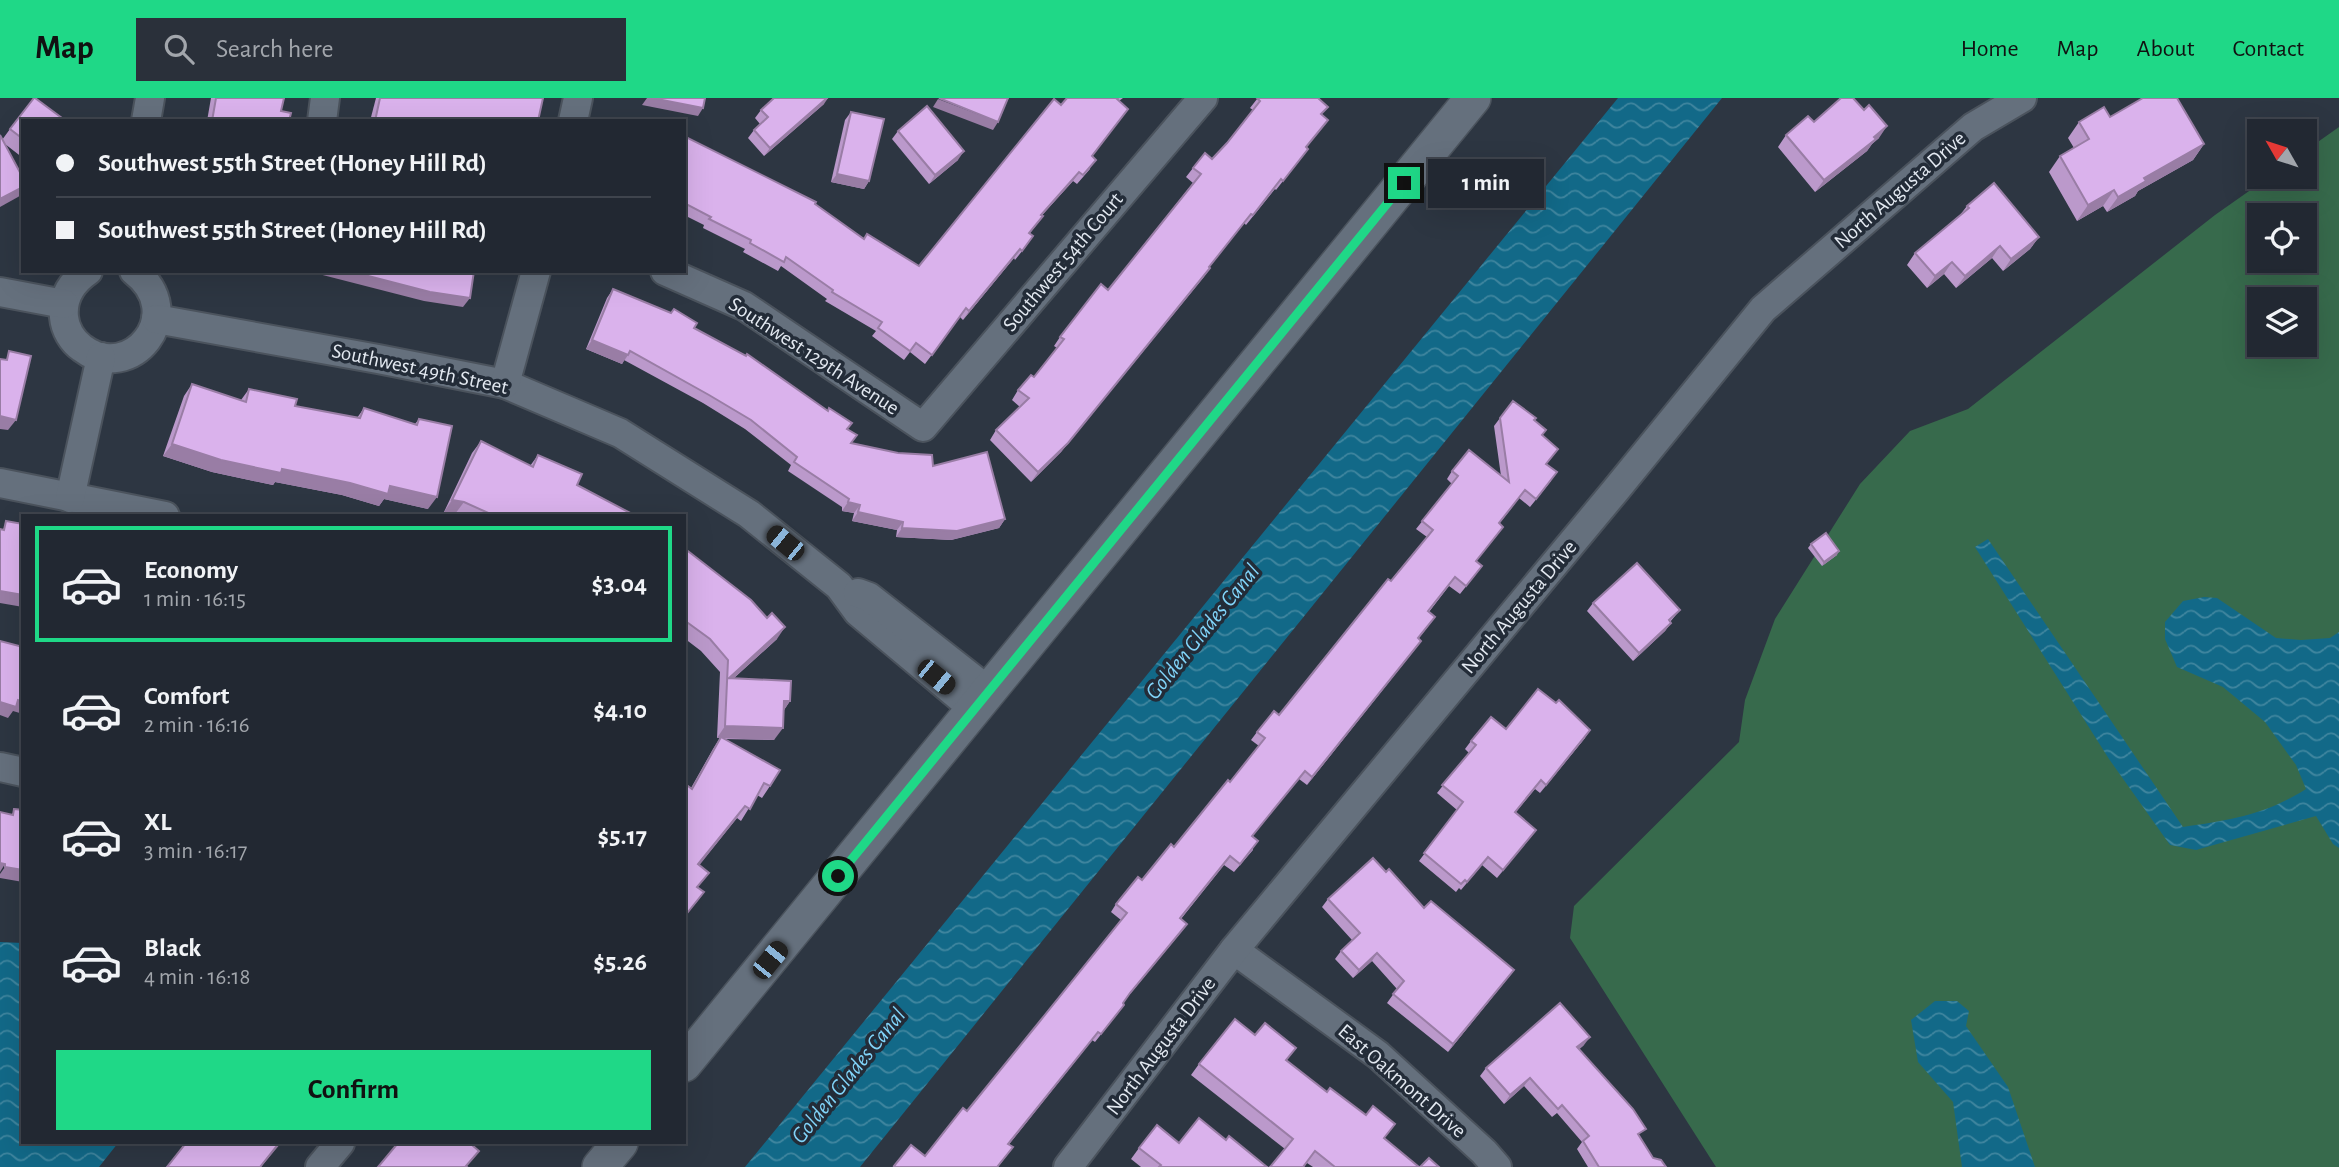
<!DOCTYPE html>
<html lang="en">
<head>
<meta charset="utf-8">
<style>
	:root { --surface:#222832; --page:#2a303a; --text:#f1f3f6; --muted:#a2a6ac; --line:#3f444d; --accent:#1fd887 }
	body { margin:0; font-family:"Alegreya Sans",sans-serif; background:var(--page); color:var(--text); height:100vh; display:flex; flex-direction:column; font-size:26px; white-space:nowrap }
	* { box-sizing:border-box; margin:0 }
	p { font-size:23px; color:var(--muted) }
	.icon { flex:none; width:38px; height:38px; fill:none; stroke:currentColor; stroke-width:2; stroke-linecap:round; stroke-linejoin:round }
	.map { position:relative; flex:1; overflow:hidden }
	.panel { position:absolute; left:21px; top:416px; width:665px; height:630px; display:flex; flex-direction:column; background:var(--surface); border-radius:0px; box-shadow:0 7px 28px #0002,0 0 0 2px var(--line) }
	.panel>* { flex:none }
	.guide { position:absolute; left:21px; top:21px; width:665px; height:154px; border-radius:0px; box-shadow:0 7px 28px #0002,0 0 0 2px var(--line); display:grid; align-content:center; height:154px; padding:0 35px; background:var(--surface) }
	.needle { width:46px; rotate:309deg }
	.controls { position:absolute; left:2247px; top:21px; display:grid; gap:14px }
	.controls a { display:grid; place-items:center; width:70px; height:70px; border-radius:0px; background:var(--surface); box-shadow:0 7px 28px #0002,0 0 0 2px var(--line); font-size:35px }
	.end { position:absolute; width:32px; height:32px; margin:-16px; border:9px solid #1fd887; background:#111; box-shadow:0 0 0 4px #111 }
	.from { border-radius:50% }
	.bubble { position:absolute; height:49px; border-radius:0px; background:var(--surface); box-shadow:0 7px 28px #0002,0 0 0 2px var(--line); font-size:23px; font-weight:700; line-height:49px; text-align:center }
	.car { position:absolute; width:21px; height:42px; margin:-21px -10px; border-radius:9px; box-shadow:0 0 5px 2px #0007; background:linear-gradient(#222 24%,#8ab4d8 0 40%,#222 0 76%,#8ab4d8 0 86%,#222 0) }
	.guide b { display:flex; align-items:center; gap:24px; height:66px; font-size:26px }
	.guide b+b { border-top:2px solid var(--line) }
	.guide i { width:18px; height:18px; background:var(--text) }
	ul { padding:12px 0 0; list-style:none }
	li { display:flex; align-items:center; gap:21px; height:116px; margin:0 14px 10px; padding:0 21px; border:4px solid transparent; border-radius:0px }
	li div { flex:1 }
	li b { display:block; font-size:26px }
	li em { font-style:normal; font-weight:700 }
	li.active { border-color:var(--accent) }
	li>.icon { width:63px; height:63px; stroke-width:1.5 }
	.button { display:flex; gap:14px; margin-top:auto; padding:14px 35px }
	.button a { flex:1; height:80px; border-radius:0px; background:var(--accent); color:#111; font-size:28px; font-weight:700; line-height:80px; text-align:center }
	header { display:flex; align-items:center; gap:42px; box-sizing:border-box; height:98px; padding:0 35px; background:var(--accent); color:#111 }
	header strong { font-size:33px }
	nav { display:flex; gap:38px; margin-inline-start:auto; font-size:24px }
	.search { width:490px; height:63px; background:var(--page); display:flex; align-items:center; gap:18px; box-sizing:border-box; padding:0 24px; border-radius:0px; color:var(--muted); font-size:26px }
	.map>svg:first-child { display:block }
	.green { fill:#376a4c; fill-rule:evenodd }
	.water { fill:url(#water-waves) }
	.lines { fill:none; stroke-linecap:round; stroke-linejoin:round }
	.minor-casing { stroke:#4b535d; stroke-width:32 }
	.tertiary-casing { stroke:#4b535d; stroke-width:38 }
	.minor { stroke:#65707d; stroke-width:28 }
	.tertiary { stroke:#65707d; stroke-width:35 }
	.wall { fill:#bb99cb }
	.shaded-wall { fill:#997da5 }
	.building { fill:#dab2ec; stroke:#997da5; stroke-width:2 }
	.route { stroke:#1fd887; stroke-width:9 }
	.labels { text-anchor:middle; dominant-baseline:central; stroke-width:7; stroke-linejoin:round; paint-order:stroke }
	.street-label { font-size:21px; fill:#e3e9f1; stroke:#232c38 }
	.water-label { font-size:23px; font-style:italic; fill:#81d4f9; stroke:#232c38 }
</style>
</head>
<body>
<header>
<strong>Map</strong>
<div class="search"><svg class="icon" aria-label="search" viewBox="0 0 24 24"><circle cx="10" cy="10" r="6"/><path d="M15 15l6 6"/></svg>Search here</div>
<nav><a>Home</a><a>Map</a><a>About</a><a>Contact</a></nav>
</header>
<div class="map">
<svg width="2339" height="1069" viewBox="0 0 2339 1069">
	<defs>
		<pattern id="water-waves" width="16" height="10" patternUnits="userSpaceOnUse" patternTransform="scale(1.75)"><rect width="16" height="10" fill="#126988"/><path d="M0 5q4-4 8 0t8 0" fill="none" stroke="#40869f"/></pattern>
	</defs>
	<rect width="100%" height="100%" fill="#2d3642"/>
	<!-- green -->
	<path class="green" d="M2339 29V1069H1716L1570 840 1574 808 1739 644 1745 602 1775 521 1860 386 1910 333 1968 311 2215 117 2269 79H2305V53ZM2259 117H2305V163H2259ZM2259 201H2305V247H2259Z"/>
	<!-- water -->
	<g class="water">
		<polygon points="1618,0 1722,0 860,1069 745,1069"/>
		<path d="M1988 441 2183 729C2231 722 2265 717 2306 691L2296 667 2265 624 2223 589 2177 569 2165 541V524L2183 503 2204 499 2217 500 2276 540 2301 542 2330 540 2339 534V750L2333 746 2316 718 2196 752 2170 747 2109 661 1975 449Z"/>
		<polygon points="0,844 23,845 23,1045 118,1045 99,1069 0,1069"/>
		<polygon points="1935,903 1957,903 1969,913 1966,928 2008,989 2035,1069 1962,1069 1953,1004 1918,964 1911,922"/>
	</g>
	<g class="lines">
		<defs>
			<g id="minor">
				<polyline points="146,23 150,0"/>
				<polyline points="322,23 325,0"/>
				<polyline points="573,23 578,0"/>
				<path d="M88 173C72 184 62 199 64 219 65 231 72 243 82 250 130 287 190 216 134 173"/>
				<polyline points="665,173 744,208 923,329 1203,0"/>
				<polyline points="0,194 64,206"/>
				<polyline points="156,221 378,261 505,286 620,335 749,416 839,488 858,514 975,612"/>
				<polyline points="505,286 536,173"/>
				<polyline points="0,385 165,418"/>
				<polyline points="70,400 101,259"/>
				<polyline points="858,495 869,499 990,594"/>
				<polyline points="0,669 23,674"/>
				<polyline points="1234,852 1378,957 1484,1054 1497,1069"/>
				<polyline points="320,1069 340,1045"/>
				<polyline points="1068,1069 1234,852 1615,393 1763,211 1973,29 2022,0"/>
			</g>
			<g id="tertiary">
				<polyline points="684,966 1473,0"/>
				<polyline points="600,1069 620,1045"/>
			</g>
		</defs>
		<!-- minor casing -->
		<use href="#minor" class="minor-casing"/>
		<!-- tertiary casing -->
		<use href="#tertiary" class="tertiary-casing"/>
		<!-- minor -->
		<use href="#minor" class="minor"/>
		<!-- tertiary -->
		<use href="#tertiary" class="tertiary"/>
	</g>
	<!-- wall -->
	<g class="wall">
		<polygon points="211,0 284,0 281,13 289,23 207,23"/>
		<polygon points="376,0 543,0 538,23 370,23"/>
		<polygon points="1067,0 1123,0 1119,3 1092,59 1090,71 1077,86 1073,83 1042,117 1043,118 1030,135 1027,147 1015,162 1014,160 963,222 960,219 925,266 910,254 904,262 872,238 876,233 825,203 827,201 781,168 778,173 743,154 745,151 703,130 704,127 684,117 684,38 815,106 863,141 919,168"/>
		<polygon points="1257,1 1322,17 1321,31 1306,49 1301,60 1276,92 1275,91 1246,127 1244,125 1209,169 1210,170 1203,180 1061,354 1031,384 990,342 996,332 1020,309 1012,302 1018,292 1034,279 1057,250 1054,248 1060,239 1108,192 1193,85 1186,79 1193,70 1212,61 1227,45 1253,12 1250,10"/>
		<polygon points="824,6 764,58 748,40 754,32 760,26 755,20 761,12"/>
		<polygon points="851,14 869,83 864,91 831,84 845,22"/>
		<polygon points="2110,19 2204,46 2193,62 2138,93 2135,98 2107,114 2103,108 2077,123 2049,74 2060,58 2074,50 2068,40 2079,24"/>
		<polygon points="23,23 23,60 5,46 23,80 23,92 18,99 2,42 10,31"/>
		<polygon points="1814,24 1879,40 1872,46 1867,53 1815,94 1778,49 1786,37"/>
		<polygon points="898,33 958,62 929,86 892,41"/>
		<polygon points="1967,108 2039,139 2030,151 2003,173 1992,160 1956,190 1944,176 1927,190 1907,167 1915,155 1960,117"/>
		<polygon points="295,173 304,173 301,177"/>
		<polygon points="613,191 694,230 847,331 851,345 933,368 1005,421 999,430 951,442 896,439 897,432 852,423 854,415 842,413 842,409 788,373 791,367 745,331 703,305 624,262 622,266 586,251 607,200"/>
		<polygon points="192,286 241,302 249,291 295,308 357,320 364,310 415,326 419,321 428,411 384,401 379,408 342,397 275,384 273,387 212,374 163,358 184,298"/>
		<polygon points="1500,320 1534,322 1542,337 1547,366 1551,383 1530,409 1519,400 1499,426 1497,437 1476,463 1476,476 1460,496 1449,488 1429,514 1429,527 1418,541 1421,543 1415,551 1307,687 1299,681 1252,738 1253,752 1234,774 1224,767 1181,821 1187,826 1181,834 1124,903 1123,905 1124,907 1118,915 1095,944 1092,942 1009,1046 1013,1049 998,1069 893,1069 911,1047 925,1058 967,1013 1040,923 1121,822 1111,814 1116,806 1142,782 1174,749 1230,684 1259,648 1251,642 1257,634 1279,617 1427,439 1416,431 1452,386 1447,381 1452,373 1501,378 1494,328"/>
		<polygon points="481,343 530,368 538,357 577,387 636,418 459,418 444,414 472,355"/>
		<polygon points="1811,446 1837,457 1822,468 1808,450"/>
		<polygon points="684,450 777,541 733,581 790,603 784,612 774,642 724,641 770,688 762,700 757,697 741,723 737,720 699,767 698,790 704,794 695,806 691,690 713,651 720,640 717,640 720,574 701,553 684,540"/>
		<polygon points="1593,505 1680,512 1670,524 1671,525 1665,533 1633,563 1587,513"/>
		<polygon points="1506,631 1585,640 1540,695 1535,691 1515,715 1536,732 1497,780 1482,767 1461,792 1459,790 1456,794 1419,763 1457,712 1437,695 1469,655 1465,651 1471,643"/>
		<polygon points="1386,774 1424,810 1514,872 1448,954 1387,905 1397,891 1372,863 1353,880 1335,861 1341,853 1352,842 1322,809 1328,801"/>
		<polygon points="1584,947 1579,951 1653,1060 1666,1069 1588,1069 1577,1051 1582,1044 1557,1015 1552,1019 1524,988 1504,1006 1480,978 1486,970"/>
		<polygon points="1287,963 1384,1041 1419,1069 1313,1069 1307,1065 1304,1069 1270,1069 1285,1051 1191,977 1199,966"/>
		<polygon points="1226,1042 1267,1069 1141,1069 1131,1061 1139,1050 1179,1045"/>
	</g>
	<!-- shaded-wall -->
	<g class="shaded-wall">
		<polygon points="647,0 652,0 703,10 698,18 642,7"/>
		<polygon points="827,0 828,0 824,6 764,58 770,50"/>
		<polygon points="938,1 998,24 993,32 933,9"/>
		<polygon points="1887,28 1879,40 1872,46 1867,53 1815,94 1824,82"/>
		<polygon points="2204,46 2193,62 2138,93 2135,98 2107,114 2118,99 2144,80"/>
		<polygon points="964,53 958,62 929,86 935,77"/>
		<polygon points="1079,74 1073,83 1035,125 1041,117"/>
		<polygon points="837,76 869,83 864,91 831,84"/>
		<polygon points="23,89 23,92 18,99 0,109 0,101"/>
		<polygon points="2114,92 2103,108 2077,123 2088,107"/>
		<polygon points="2039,139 2030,151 2003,173 2011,161"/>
		<polygon points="2000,148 1992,160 1956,190 1965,178"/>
		<polygon points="1020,151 1014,160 963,222 969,213"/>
		<polygon points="1952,164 1944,176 1927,190 1935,178"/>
		<polygon points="1210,170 1061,354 1031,384 1038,374"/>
		<polygon points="307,173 349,173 470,200 463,209 424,203"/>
		<polygon points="592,242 628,257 622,266 586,251"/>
		<polygon points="0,318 16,322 8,332 0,331"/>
		<polygon points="172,346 282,371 390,388 437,399 428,411 384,401 379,408 342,397 275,384 273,387 212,374 163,358"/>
		<polygon points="452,402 464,404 455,416 444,414"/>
		<polygon points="848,404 860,407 854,415 842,413"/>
		<polygon points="858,414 903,424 897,432 852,423"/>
		<polygon points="1005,421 999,430 951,442 896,439 902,430"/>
		<polygon points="1839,453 1837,457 1822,468 1824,464"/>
		<polygon points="0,493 23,497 23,509 0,505"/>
		<polygon points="1671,525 1665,533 1633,563 1639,555"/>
		<polygon points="785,529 777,541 727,586 728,582"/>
		<polygon points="1421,543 1415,551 1307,687 1312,679"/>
		<polygon points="18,602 23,604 23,616 13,613 8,620 0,617 0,604"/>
		<polygon points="784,603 790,603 782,615"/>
		<polygon points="725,628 783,630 774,642 717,640"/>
		<polygon points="1590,632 1585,640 1540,695 1546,687"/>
		<polygon points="745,708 737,720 690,779 698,766"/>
		<polygon points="1536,732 1530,740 1497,780 1503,772"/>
		<polygon points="0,765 5,766 0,774"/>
		<polygon points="5,769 23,772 23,784 0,780 0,776"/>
		<polygon points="1187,826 1181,834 1124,903 1130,895"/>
		<polygon points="1377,855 1372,863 1353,880 1359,872"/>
		<polygon points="1514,872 1508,880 1448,954 1453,946"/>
		<polygon points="1098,934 1092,942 1003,1054 1008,1046"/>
		<polygon points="1590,939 1584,947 1572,958 1577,949"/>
		<polygon points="1530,980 1524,988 1504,1006 1510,997"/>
		<polygon points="279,1045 281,1045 261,1069 260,1069"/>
	</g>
	<!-- building -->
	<g class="building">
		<polygon points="34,0 35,0 66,23 23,23 23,41 10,31"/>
		<polygon points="216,0 284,0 281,13 291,15 289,23 212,23"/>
		<polygon points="380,0 543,0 538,23 375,23"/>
		<polygon points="652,0 705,0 703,10"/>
		<polygon points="774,0 827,0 770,50 754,32 768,19 761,12"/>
		<polygon points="939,0 1008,0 998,24"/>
		<polygon points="1067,0 1118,0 1117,1 1128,11 1092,58 1096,62 1083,77 1079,74 1041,117 1043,118 1029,135 1033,138 1022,153 1020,151 969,213 966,210 932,257 916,245 910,253 878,230 882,224 832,194 833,192 786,159 784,164 750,145 751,142 709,121 711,119 684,105 684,38 816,104 815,106 864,141 867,136 919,168 1054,1 1061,7"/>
		<polygon points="1257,0 1318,0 1328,9 1321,16 1328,22 1306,49 1308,51 1283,83 1281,81 1253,117 1251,116 1209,169 1210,170 1068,345 1038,374 996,332 1029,300 1018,292 1031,277 1034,279 1064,241 1060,239 1101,186 1108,192 1201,76 1193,70 1205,55 1212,61 1227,45 1260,3"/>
		<polygon points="1841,0 1853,0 1864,12 1869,7 1887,28 1874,39 1876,41 1824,82 1786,37 1808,18 1814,24"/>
		<polygon points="2143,0 2177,0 2204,46 2144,80 2146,83 2118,99 2114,92 2088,107 2060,58 2089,41 2079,24 2104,9 2110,19"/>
		<polygon points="927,8 964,53 935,77 898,33"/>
		<polygon points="851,14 884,21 869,83 837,76"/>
		<polygon points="0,37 23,80 23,89 0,101"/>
		<polygon points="1994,85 2039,139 2011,161 2000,148 1965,178 1952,164 1935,178 1915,155 1969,110 1967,108"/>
		<polygon points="349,173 474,173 470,200 430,194"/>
		<polygon points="613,191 671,215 674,211 697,225 694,230 746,258 747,256 828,313 829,310 852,325 847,331 857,337 851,345 898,355 932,357 933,368 987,354 1005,421 957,433 902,430 903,424 858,414 860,407 848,404 849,401 794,364 797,359 751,322 709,297 630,253 628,257 592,242"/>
		<polygon points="9,253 31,258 16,322 0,318 0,261 7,262"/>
		<polygon points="192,286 246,304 249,291 297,301 295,308 360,320 364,310 417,327 419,321 452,328 437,399 390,388 388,396 350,385 282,371 281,375 221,362 172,346"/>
		<polygon points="1513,303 1536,320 1534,322 1546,332 1542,337 1558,351 1546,366 1557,374 1536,401 1525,392 1499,425 1503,429 1476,463 1482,468 1466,488 1455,479 1428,513 1435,519 1418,540 1421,543 1312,679 1305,673 1252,738 1258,743 1240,766 1230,758 1180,820 1187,826 1130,895 1123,905 1124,907 1101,936 1098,934 1008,1046 1013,1049 997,1069 896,1069 894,1068 911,1047 925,1058 963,1010 967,1013 1040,923 1127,815 1116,806 1138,779 1142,782 1171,746 1174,749 1228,682 1230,684 1265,640 1257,634 1274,613 1279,617 1388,481 1391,483 1433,432 1422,423 1458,378 1452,373 1469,352 1509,384 1500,320"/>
		<polygon points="481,343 533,369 538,357 582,376 577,387 636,418 495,418 464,404 452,402"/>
		<polygon points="6,423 23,426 23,497 0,493 0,431 4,432"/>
		<polygon points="1826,435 1839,453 1824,464 1811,446"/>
		<polygon points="684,450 751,502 767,520 772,515 785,529 729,580 791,583 790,603 784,603 783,630 725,628 728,562 710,541 684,522"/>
		<polygon points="1637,465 1680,512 1669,522 1671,525 1639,555 1593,505"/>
		<polygon points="0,543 23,549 23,604 18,602 16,609 0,604"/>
		<polygon points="1538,591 1556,605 1559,602 1590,632 1546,687 1541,682 1515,714 1536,732 1503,772 1488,759 1467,784 1465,782 1461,786 1424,755 1463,704 1442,687 1476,647 1471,643 1491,619 1506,631"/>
		<polygon points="721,639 780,672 770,688 764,685 750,711 745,708 698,766 709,775 697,789 704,794 684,819 684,692 688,688 692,691"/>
		<polygon points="14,711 23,712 23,772 5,769 5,766 0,765 0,714 13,717"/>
		<polygon points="1373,760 1386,774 1389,771 1424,810 1431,803 1514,872 1453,946 1393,896 1404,883 1377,855 1359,872 1341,853 1360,835 1328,801"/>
		<polygon points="1560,905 1590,939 1577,949 1633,1011 1646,1031 1638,1036 1653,1060 1661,1062 1666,1069 1599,1069 1583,1043 1589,1038 1562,1007 1558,1011 1530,980 1510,997 1486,970"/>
		<polygon points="1235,921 1255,937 1265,925 1296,950 1286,962 1327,994 1330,990 1366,1017 1373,1008 1395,1026 1384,1040 1419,1069 1335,1069 1315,1053 1303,1069 1270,1069 1293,1041 1199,966"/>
		<polygon points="1199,1020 1226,1042 1229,1038 1267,1069 1159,1069 1161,1067 1139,1050 1157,1027 1179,1045"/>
		<polygon points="186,1045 279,1045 260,1069 167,1069"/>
		<polygon points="398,1045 474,1045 472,1047 479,1053 466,1068 467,1069 378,1069"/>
		<polygon points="1429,1060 1439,1069 1420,1069"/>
	</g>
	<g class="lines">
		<!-- route -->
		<polyline class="route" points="838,778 1404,85"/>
	</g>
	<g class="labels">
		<!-- street labels -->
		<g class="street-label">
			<text transform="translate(1900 92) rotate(-41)">North Augusta Drive</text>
			<text transform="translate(1063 164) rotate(-50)">Southwest 54th Court</text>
			<text transform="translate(814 258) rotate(33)">Southwest 129th Avenue</text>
			<text transform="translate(420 271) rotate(12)">Southwest 49th Street</text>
			<text transform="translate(1519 509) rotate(-50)">North Augusta Drive</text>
			<text transform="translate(1161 948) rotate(-53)">North Augusta Drive</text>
			<text transform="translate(1402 983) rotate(41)">East Oakmont Drive</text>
		</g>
		<!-- water labels -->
		<g class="water-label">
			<text transform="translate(1203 534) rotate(-51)">Golden Glades Canal</text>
			<text transform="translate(849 978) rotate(-51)">Golden Glades Canal</text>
		</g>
	</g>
</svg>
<div class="controls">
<a><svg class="needle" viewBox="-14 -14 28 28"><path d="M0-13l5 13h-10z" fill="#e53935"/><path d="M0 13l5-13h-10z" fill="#a2a6ac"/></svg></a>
<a><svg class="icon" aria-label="locate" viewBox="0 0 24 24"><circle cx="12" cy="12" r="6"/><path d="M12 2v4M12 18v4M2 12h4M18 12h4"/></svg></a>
<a><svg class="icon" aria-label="layers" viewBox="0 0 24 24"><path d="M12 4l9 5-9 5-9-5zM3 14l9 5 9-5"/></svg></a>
</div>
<i class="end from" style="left:838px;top:778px"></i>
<i class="end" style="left:1404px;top:85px"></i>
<div class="bubble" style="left:1428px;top:61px;width:116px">1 min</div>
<i class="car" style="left:785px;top:445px;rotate:309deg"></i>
<i class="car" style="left:936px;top:579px;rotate:129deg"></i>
<i class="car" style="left:770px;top:862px;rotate:39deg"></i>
<div class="guide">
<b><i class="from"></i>Southwest 55th Street (Honey Hill Rd)</b>
<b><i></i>Southwest 55th Street (Honey Hill Rd)</b>
</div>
<section class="panel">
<ul>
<li class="active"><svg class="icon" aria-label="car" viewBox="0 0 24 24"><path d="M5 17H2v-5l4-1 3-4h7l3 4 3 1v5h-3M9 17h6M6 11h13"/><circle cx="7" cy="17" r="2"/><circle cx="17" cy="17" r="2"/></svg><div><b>Economy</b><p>1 min · 16:15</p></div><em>$3.04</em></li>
<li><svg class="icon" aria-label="car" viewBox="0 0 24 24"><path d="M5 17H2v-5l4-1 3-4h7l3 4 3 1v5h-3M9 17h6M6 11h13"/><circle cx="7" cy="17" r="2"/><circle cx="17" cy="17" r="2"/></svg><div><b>Comfort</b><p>2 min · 16:16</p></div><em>$4.10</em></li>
<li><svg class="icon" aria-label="car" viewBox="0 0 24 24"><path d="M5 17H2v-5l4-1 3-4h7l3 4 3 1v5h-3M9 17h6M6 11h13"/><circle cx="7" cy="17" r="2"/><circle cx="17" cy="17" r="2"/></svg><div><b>XL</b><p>3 min · 16:17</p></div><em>$5.17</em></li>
<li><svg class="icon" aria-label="car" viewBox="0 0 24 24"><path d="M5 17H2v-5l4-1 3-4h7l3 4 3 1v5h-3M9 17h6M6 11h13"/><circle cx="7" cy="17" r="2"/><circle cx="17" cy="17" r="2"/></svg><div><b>Black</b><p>4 min · 16:18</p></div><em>$5.26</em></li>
</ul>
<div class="button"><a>Confirm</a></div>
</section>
</div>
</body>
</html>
